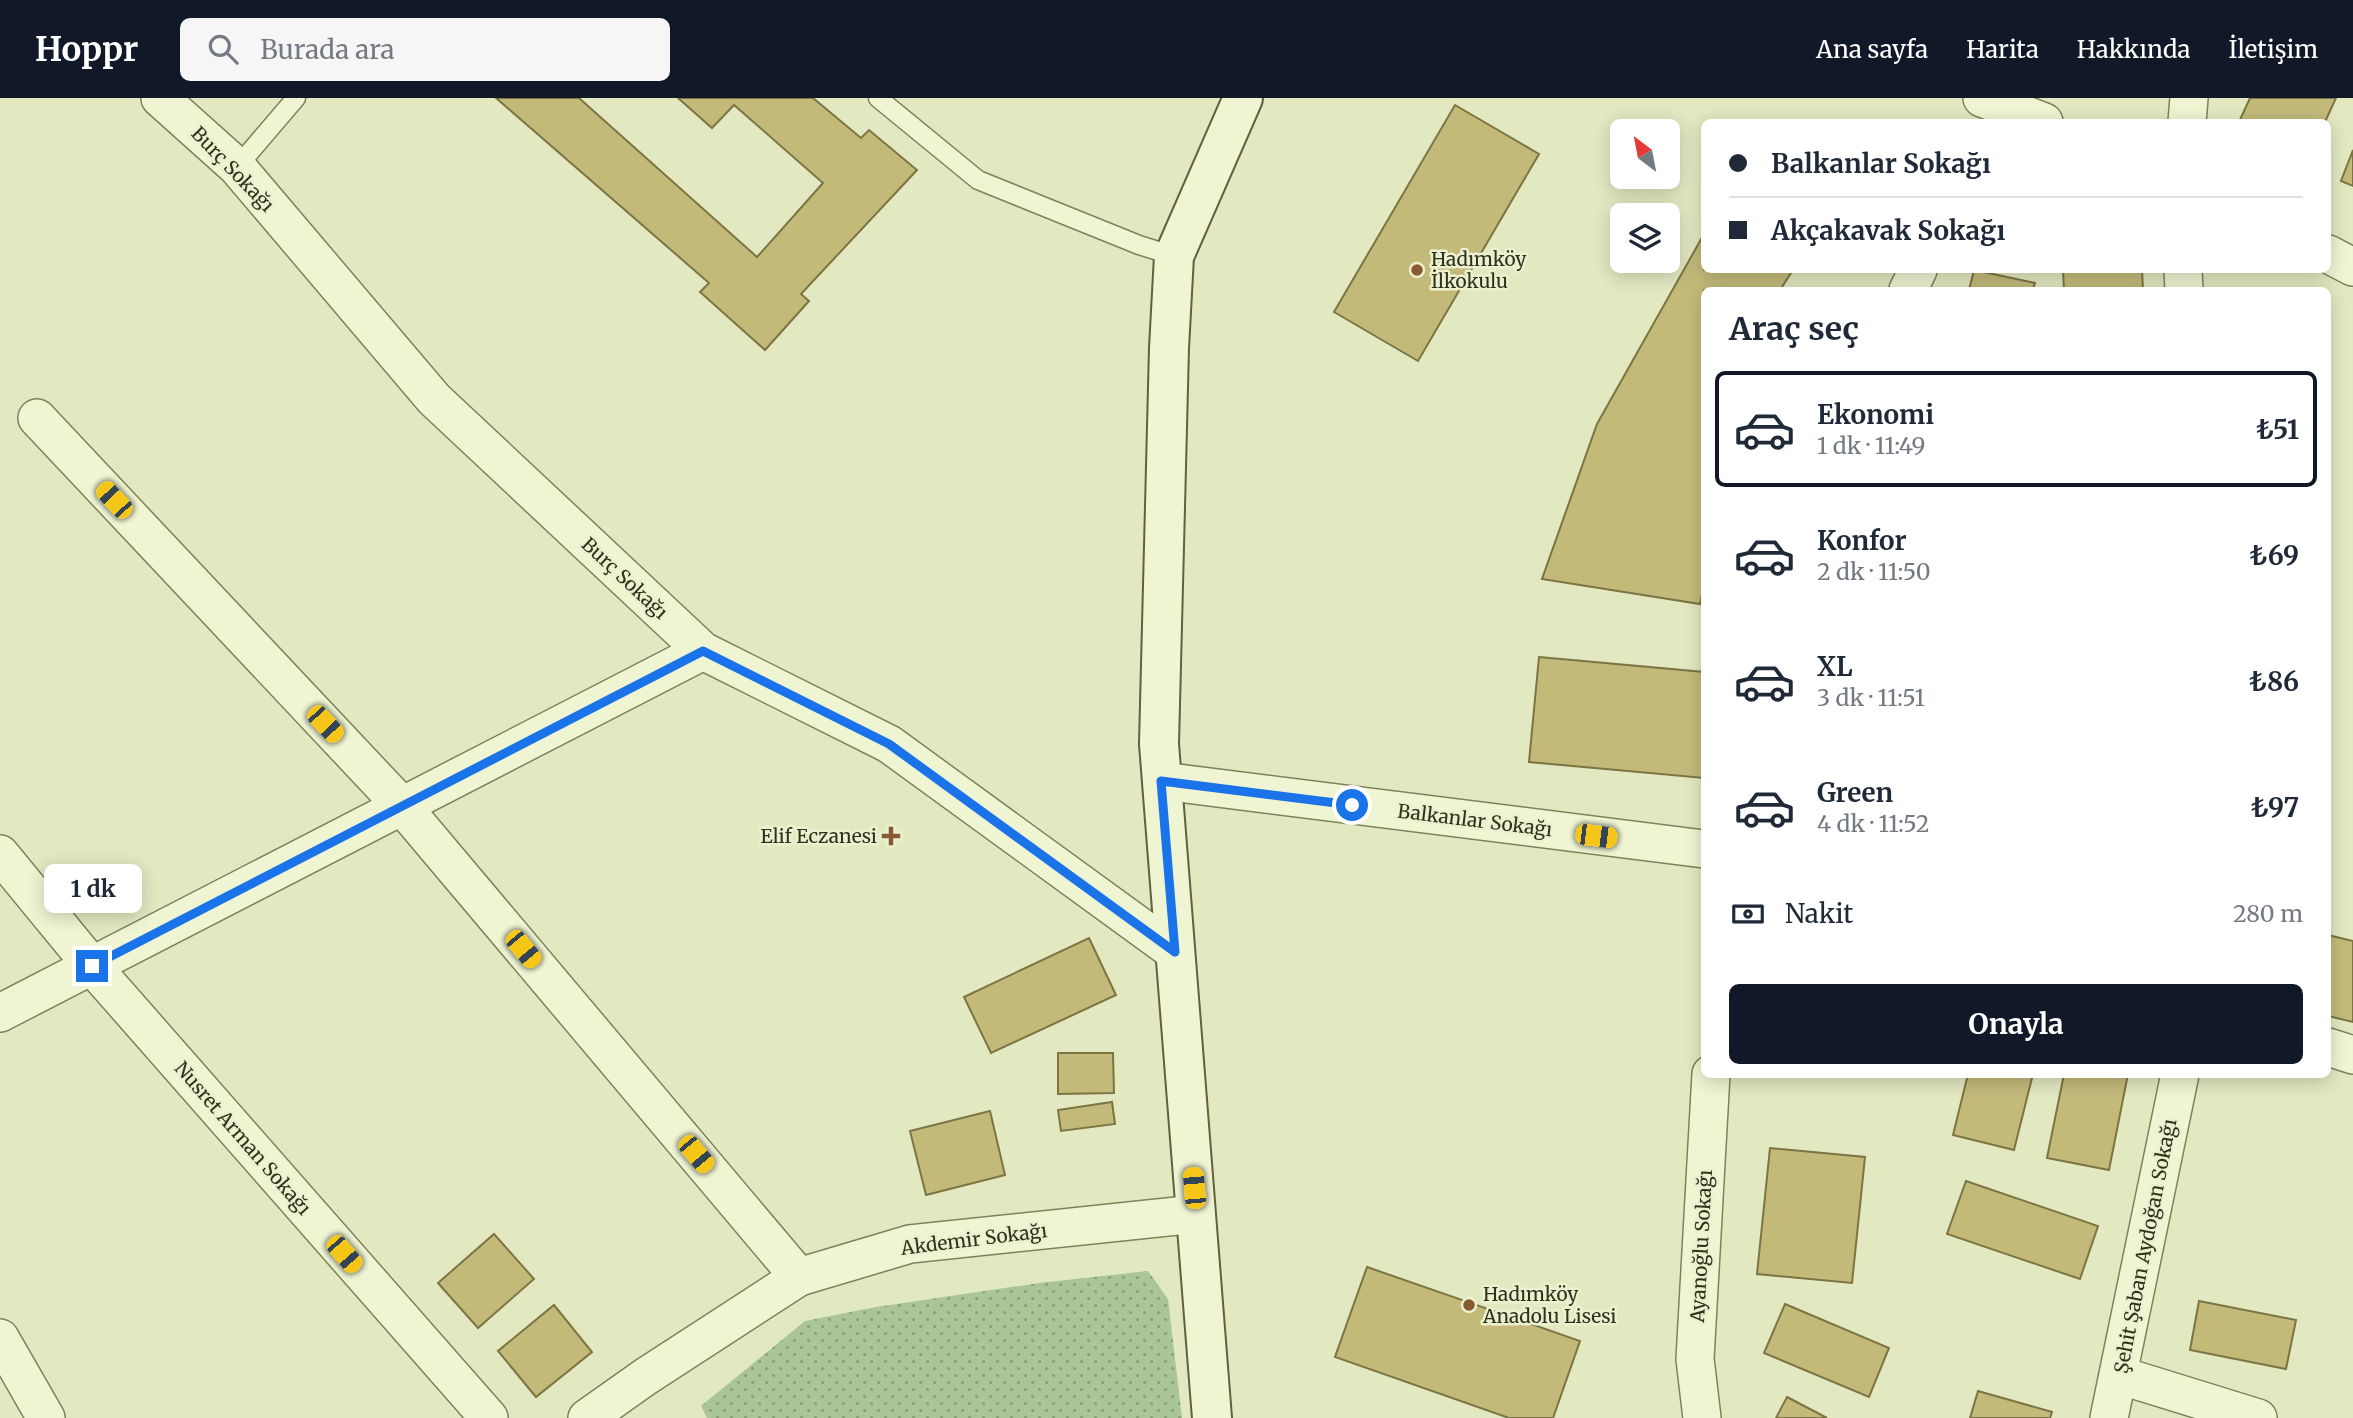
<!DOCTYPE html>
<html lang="tr">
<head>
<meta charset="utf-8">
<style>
	:root { --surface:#fff; --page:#f6f6f7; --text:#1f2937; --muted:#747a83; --line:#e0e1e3; --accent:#111827 }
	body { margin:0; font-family:Merriweather,serif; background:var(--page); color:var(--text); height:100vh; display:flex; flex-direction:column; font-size:26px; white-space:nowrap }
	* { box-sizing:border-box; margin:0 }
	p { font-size:23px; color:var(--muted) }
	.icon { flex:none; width:38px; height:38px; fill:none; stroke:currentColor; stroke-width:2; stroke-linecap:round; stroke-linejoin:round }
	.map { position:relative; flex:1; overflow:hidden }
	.panel { position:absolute; left:1701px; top:189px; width:630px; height:791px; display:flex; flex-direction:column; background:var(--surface); border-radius:10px; box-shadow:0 4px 18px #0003 }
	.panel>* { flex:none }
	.guide { position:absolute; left:1701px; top:21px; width:630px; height:154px; border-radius:10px; box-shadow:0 4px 18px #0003; display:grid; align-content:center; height:154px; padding:0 28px; background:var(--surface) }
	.needle { width:46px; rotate:328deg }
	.fabs { position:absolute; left:1610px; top:21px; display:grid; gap:14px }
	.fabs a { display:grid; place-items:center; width:70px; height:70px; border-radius:10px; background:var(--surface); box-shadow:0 4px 18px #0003; font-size:35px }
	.end { position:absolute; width:32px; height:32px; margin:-16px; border:9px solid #1a73e8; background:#fff; box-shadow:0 0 0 4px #fff }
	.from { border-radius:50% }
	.bubble { position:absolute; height:49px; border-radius:10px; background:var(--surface); box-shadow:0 4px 18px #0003; font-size:23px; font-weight:700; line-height:49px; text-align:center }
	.car { position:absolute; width:21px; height:42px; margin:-21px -10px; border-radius:9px; box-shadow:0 0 5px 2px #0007; background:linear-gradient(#f5c518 24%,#345 0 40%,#f5c518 0 76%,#345 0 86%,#f5c518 0) }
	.guide b { display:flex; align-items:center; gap:24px; height:66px; font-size:26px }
	.guide b+b { border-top:2px solid var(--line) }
	.guide i { width:18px; height:18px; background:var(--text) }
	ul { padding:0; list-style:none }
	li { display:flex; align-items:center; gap:21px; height:116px; margin:0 14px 10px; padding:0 14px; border:4px solid transparent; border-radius:10px }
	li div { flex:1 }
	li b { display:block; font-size:26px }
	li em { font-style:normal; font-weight:700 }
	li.active { border-color:var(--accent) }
	li>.icon { width:63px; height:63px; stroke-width:1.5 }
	h2 { padding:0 28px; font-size:32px; line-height:84px }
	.pay { display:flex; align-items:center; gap:18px; height:77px; padding:0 28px; font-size:26px }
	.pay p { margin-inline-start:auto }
	.button { display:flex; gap:14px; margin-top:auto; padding:14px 28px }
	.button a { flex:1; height:80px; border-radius:10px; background:var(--accent); color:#fff; font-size:28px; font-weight:700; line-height:80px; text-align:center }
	header { display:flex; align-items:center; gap:42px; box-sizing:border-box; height:98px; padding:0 35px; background:var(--accent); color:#fff }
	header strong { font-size:33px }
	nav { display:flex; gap:38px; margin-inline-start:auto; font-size:24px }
	.search { width:490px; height:63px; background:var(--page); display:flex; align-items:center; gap:18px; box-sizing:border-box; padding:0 24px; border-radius:10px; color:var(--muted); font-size:26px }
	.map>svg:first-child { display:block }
	.grass { fill:url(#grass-dots) }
	.building { fill:#c3ba7a; stroke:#7d7443; stroke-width:2 }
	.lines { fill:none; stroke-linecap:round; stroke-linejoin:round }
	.lane-casing { stroke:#80805a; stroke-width:21 }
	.street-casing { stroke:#80805a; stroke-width:40 }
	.secondary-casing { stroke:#62603e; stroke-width:42 }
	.lane { stroke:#eff5d3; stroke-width:18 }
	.street { stroke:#eff5d3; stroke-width:37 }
	.secondary { stroke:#eff5d3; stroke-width:38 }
	.route { stroke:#1a73e8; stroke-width:9 }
	.poi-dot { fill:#895931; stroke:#ebf1cf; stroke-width:2.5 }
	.labels { text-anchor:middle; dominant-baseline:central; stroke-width:5; stroke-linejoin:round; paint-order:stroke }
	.street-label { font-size:19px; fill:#31301d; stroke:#ebf1cf }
	.poi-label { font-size:19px; fill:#31301d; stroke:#ebf1cf; text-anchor:start }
</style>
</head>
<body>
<header>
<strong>Hoppr</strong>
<div class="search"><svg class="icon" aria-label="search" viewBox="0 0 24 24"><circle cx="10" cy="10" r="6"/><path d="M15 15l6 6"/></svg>Burada ara</div>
<nav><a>Ana sayfa</a><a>Harita</a><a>Hakkında</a><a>İletişim</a></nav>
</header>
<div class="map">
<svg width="2353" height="1320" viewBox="0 0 2353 1320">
	<defs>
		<pattern id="grass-dots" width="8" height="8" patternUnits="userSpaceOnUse" patternTransform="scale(1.75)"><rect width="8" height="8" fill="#aac596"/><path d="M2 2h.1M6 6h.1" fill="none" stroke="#8ba07a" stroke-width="1.8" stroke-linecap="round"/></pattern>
	</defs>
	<rect width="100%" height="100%" fill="#e2e9c1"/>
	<!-- grass -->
	<polygon class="grass" points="1148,1173 1168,1201 1182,1320 707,1320 701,1308 805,1223 876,1209 1039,1185"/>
	<!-- building -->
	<g class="building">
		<polygon points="496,0 579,0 757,159 823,85 734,7 712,30 678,0 813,0 861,40 869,32 917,72 801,196 809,203 765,252 700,194 709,185"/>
		<polygon points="2250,0 2336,0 2325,24 2239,24"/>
		<polygon points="1455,7 1539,56 1418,263 1334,214"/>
		<polygon points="2353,52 2353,88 2341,83"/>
		<polygon points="1704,136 1704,172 1793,172 1780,192 1704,192 1704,488 1700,506 1542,481 1597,326"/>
		<polygon points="1974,172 2035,185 2033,192 1969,192"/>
		<polygon points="2063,172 2142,172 2143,192 2064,192"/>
		<polygon points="1539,559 1704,574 1704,680 1529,664"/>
		<polygon points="2328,837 2353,843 2353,924 2328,918"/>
		<polygon points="1089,840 1116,897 991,955 964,899"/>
		<polygon points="1058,955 1113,955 1114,995 1058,996"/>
		<polygon points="1968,976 2033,976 2014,1052 1953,1037"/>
		<polygon points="2064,976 2128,976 2109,1072 2047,1060"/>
		<polygon points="1112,1004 1115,1026 1061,1033 1058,1012"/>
		<polygon points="990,1013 1005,1077 926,1097 910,1033"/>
		<polygon points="1770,1050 1865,1059 1852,1185 1757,1176"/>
		<polygon points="1966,1083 2098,1128 2080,1181 1947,1136"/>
		<polygon points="494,1136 534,1181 478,1230 438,1185"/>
		<polygon points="1367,1169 1580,1243 1553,1320 1509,1320 1335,1259"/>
		<polygon points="2199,1203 2296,1222 2286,1271 2190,1252"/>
		<polygon points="1785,1206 1889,1250 1869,1299 1764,1255"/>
		<polygon points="554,1207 592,1254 536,1299 498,1253"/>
		<polygon points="1978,1293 2052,1314 2050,1320 1970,1320"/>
		<polygon points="1787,1299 1827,1320 1776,1320"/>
	</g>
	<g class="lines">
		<defs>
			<g id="lane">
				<polyline points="878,0 978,82 1139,147 1174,158"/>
				<polyline points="237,69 296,0"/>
			</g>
			<g id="street">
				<polyline points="160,0 237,69 434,301 703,553 889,646 1175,854"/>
				<polyline points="1982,0 2044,24"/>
				<polyline points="2187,24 2189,0"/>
				<polyline points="2328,156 2353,169"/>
				<polyline points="2183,172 2184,192"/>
				<polyline points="1908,192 1918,172"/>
				<polyline points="37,320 402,708 799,1179"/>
				<polyline points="1162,683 1704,751"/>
				<polyline points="0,756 92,868 489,1320"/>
				<polyline points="0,915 703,553"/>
				<polyline points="2328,949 2353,957"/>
				<polyline points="0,1240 46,1320"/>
				<polyline points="2119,1277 2258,1320"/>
				<polyline points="587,1320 645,1279 799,1179 910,1146 1196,1116"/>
				<polyline points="1702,1320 1695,1261 1711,976"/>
				<polyline points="2109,1320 2180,976"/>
			</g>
			<polyline id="secondary" points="1212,1320 1159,646 1169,250 1174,158 1243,0"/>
		</defs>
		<!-- lane casing -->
		<use href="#lane" class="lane-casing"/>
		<!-- street casing -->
		<use href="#street" class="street-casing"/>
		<!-- secondary casing -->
		<use href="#secondary" class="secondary-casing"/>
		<!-- lane -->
		<use href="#lane" class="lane"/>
		<!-- street -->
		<use href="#street" class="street"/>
		<!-- secondary -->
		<use href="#secondary" class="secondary"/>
	</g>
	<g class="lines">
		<!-- route -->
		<polyline class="route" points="92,868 703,553 889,646 1175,854 1161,683 1352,707"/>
	</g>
	<!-- markers -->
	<g class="poi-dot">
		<circle cx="1417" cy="172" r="7"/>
		<path d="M887.5 727.5h7v7h7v7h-7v7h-7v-7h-7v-7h7z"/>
		<circle cx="1469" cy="1207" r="7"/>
	</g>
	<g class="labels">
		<!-- street labels -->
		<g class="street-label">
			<text transform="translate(233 71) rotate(46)">Burç Sokağı</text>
			<text transform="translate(625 480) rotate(43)">Burç Sokağı</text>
			<text transform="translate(1475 722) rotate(7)">Balkanlar Sokağı</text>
			<text transform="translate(243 1040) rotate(49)">Nusret Arman Sokağı</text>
			<text transform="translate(974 1141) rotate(-7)">Akdemir Sokağı</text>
			<text transform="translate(1701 1148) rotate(-87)">Ayanoğlu Sokağı</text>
			<text transform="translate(2145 1148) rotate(-79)">Şehit Şaban Aydoğan Sokağı</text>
		</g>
		<!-- poi labels -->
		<g class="poi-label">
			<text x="1431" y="161">Hadımköy<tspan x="1431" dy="22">İlkokulu</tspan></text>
			<text x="877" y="738" text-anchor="end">Elif Eczanesi</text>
			<text x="1483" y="1196">Hadımköy<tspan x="1483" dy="22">Anadolu Lisesi</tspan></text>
		</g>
	</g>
</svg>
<div class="fabs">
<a><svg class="needle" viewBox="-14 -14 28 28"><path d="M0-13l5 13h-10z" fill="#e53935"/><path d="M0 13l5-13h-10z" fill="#747a83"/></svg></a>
<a><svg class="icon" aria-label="layers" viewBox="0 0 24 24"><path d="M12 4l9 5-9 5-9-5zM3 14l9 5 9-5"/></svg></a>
</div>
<i class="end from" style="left:1352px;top:707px"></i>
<i class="end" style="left:92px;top:868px"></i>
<div class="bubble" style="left:44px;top:766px;width:98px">1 dk</div>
<i class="car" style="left:114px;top:402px;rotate:317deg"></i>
<i class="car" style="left:325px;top:626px;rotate:137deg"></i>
<i class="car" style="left:1596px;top:738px;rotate:97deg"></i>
<i class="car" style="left:523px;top:851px;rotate:140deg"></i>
<i class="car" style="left:696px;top:1056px;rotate:140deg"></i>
<i class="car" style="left:1194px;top:1090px;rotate:355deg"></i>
<i class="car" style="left:344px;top:1156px;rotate:139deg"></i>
<div class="guide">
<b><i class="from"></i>Balkanlar Sokağı</b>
<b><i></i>Akçakavak Sokağı</b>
</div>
<section class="panel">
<h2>Araç seç</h2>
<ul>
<li class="active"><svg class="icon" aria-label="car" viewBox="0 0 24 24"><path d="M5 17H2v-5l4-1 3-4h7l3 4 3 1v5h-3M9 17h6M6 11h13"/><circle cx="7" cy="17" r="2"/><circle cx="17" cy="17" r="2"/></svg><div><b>Ekonomi</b><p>1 dk · 11:49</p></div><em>₺51</em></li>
<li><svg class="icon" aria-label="car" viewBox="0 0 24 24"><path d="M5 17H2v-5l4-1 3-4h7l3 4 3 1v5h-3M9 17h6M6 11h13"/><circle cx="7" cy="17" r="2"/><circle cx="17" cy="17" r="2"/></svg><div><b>Konfor</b><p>2 dk · 11:50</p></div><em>₺69</em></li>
<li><svg class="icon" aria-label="car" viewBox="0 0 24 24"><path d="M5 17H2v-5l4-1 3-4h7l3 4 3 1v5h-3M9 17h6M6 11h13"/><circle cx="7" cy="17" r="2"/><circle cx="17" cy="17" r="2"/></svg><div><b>XL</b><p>3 dk · 11:51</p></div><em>₺86</em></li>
<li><svg class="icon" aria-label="car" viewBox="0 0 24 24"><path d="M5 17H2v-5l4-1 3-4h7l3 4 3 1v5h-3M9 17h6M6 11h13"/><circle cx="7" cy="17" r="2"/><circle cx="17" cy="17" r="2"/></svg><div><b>Green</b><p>4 dk · 11:52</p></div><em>₺97</em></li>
</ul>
<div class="pay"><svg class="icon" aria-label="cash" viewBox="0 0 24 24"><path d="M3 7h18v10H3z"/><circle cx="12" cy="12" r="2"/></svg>Nakit<p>280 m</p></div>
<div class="button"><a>Onayla</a></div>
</section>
</div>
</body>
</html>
